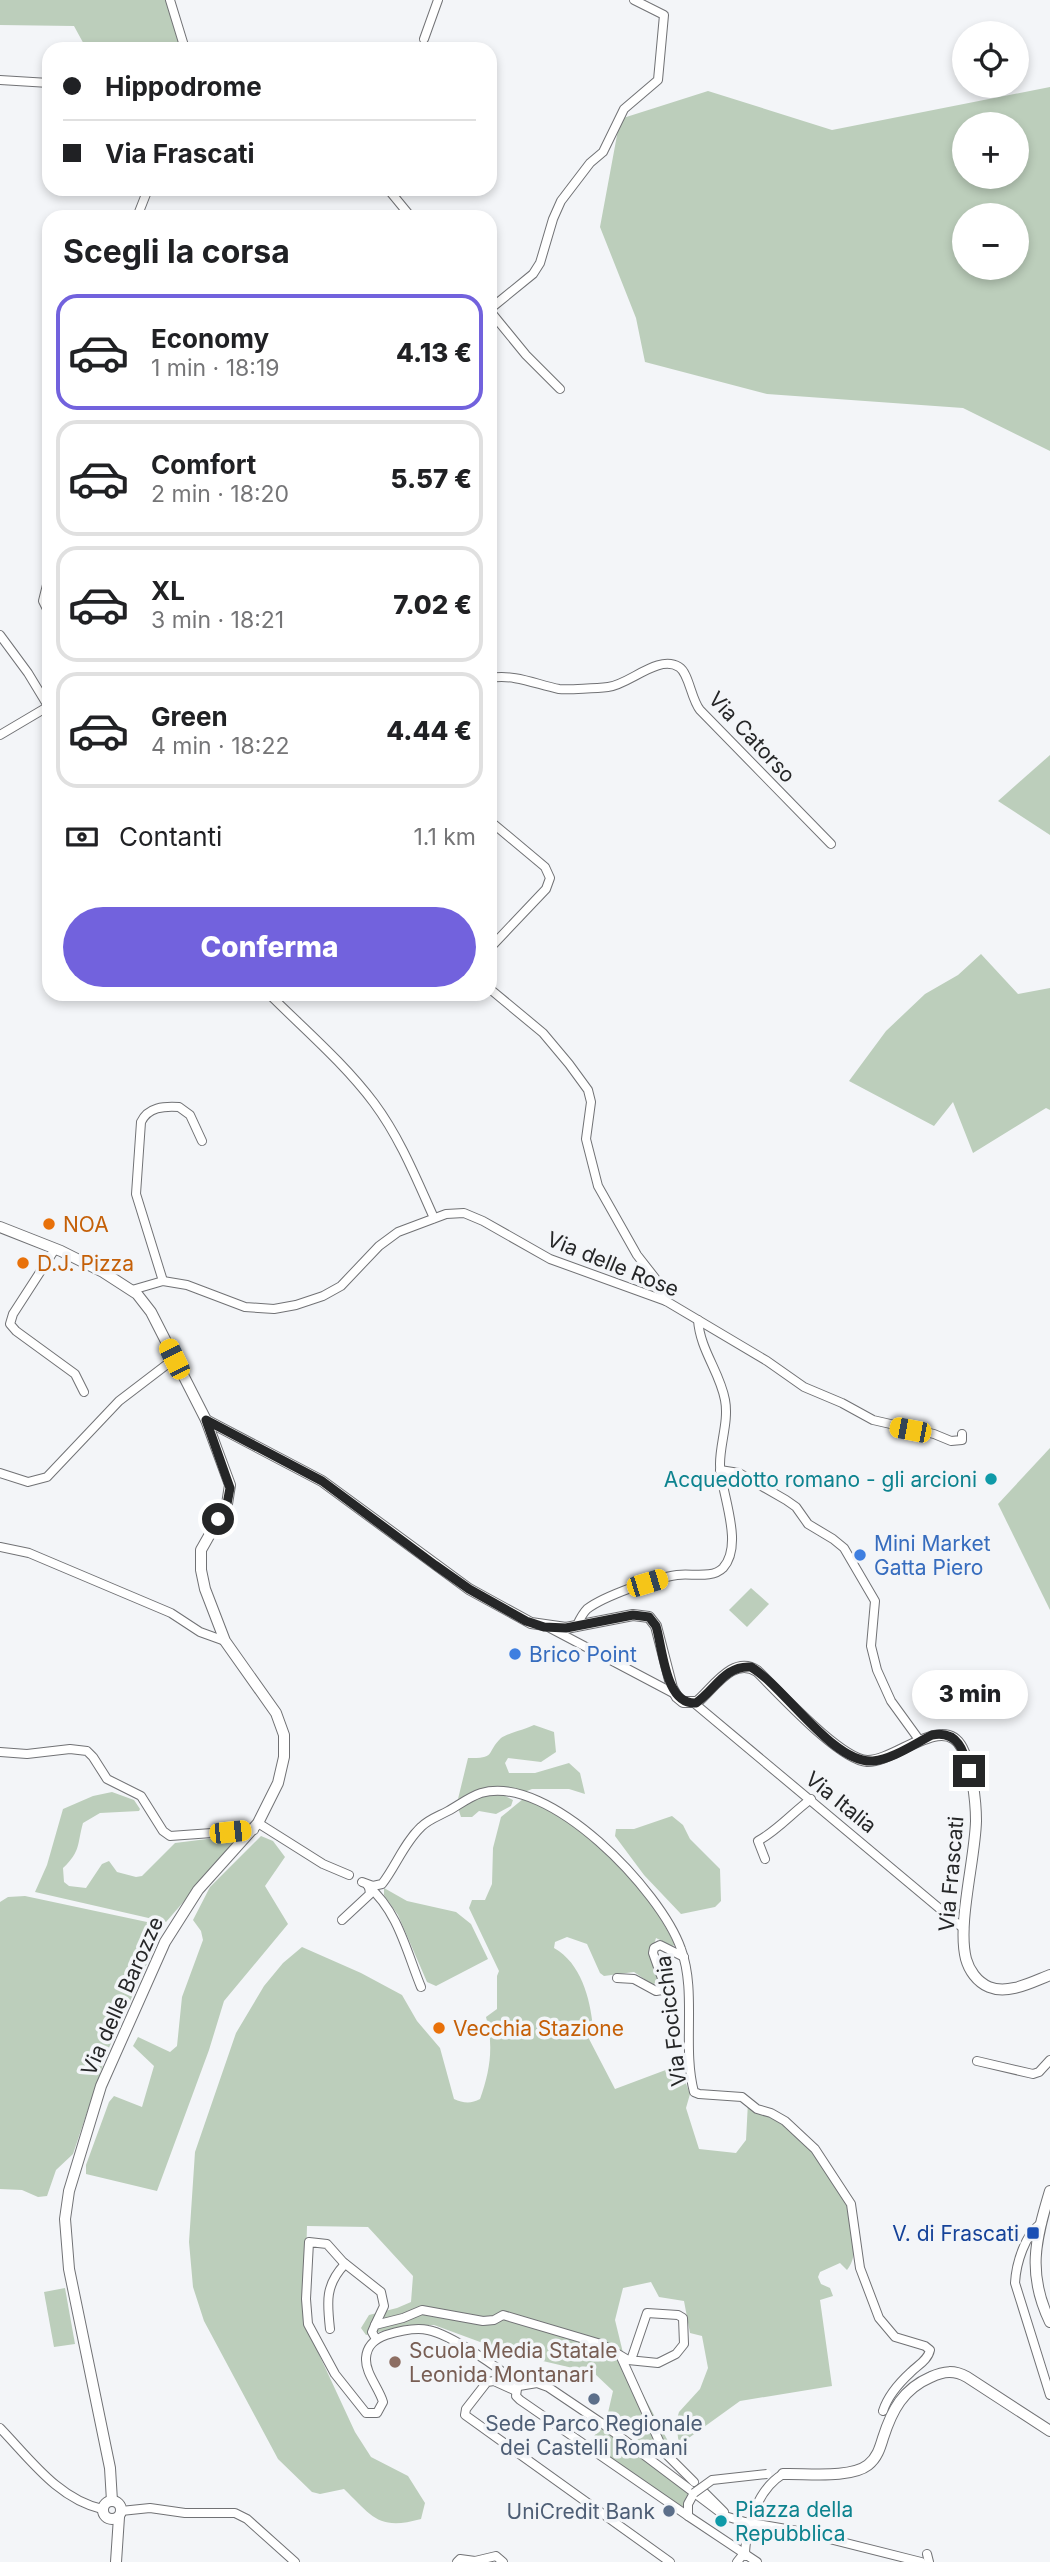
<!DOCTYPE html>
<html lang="it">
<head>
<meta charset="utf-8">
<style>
	:root { --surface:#fff; --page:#f2f2f2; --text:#202124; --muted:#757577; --line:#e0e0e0; --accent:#7262dd }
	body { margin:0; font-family:Inter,sans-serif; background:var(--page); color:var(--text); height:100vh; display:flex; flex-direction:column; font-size:26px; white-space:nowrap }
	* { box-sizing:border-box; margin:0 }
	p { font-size:23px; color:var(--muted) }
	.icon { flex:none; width:38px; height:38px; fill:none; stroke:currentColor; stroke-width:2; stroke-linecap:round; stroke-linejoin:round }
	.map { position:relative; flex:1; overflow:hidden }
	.side { position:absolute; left:42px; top:210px; width:455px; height:791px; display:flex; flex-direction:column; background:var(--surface); border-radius:21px; box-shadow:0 4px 10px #0003 }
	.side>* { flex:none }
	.banner { position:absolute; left:42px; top:42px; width:455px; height:154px; border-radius:21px; box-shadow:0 4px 10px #0003; display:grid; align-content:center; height:154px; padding:0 21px; background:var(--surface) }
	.controls { position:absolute; left:952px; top:21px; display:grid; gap:14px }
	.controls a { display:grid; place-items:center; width:77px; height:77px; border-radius:50%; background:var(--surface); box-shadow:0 4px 10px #0003; font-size:35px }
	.end { position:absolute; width:32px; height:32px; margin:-16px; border:9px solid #252627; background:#fff; box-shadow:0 0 0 4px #fff }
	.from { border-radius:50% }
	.bubble { position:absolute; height:49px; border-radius:24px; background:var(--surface); box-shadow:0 4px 10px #0003; font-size:23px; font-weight:800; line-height:49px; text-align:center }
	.car { position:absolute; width:21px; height:42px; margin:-21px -10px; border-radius:9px; box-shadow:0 0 5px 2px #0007; background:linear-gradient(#f5c518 24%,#345 0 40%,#f5c518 0 76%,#345 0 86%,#f5c518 0) }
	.banner b { display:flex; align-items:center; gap:24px; height:66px; font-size:26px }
	.banner b+b { border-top:2px solid var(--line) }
	.banner i { width:18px; height:18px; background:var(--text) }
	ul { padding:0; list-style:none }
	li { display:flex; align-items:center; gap:21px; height:116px; margin:0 14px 10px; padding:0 7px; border:4px solid var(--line); border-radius:21px }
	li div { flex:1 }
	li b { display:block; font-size:26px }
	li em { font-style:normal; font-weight:800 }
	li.active { border-color:var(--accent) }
	li>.icon { width:63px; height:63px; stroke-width:1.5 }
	h2 { padding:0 21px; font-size:32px; line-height:84px }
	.pay { display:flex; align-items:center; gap:18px; height:77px; padding:0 21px; font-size:26px }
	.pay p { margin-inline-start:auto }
	.primary-button { display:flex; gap:14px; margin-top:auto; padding:14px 21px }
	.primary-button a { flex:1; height:80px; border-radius:42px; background:var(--accent); color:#fff; font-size:28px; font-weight:800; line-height:80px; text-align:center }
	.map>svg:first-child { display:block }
	.green { fill:#bccebb; fill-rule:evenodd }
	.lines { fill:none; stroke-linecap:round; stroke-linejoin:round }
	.minor-casing { stroke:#717275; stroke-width:10 }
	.major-casing { stroke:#717275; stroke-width:12 }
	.minor { stroke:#fff; stroke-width:8 }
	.major { stroke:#fff; stroke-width:10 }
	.minor-bridge-casing { stroke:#717275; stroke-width:10; stroke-linecap:butt }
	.minor-bridge { stroke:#fff; stroke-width:8 }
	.route { stroke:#252627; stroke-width:9 }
	.food-dot { fill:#e8710a; stroke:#f3f5f8; stroke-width:2.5 }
	.culture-dot { fill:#0f9aa8; stroke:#f3f5f8; stroke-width:2.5 }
	.shop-dot { fill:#3f7fe0; stroke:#f3f5f8; stroke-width:2.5 }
	.transit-dot { fill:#1a4fb4; stroke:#f3f5f8; stroke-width:2.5 }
	.education-dot { fill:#8d6e63; stroke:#f3f5f8; stroke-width:2.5 }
	.service-dot { fill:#5c6f8a; stroke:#f3f5f8; stroke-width:2.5 }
	.labels { text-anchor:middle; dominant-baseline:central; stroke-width:7; stroke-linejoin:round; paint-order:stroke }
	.street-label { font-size:21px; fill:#252627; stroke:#f3f5f8 }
	.food-label { font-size:21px; fill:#c56008; stroke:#f3f5f8; text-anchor:start }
	.culture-label { font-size:21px; fill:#0d838f; stroke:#f3f5f8; text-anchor:end }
	.shop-label { font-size:21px; fill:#366cbe; stroke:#f3f5f8; text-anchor:start }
	.transit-label { font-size:21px; fill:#164399; stroke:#f3f5f8; text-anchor:end }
	.education-label { font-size:21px; fill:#785e54; stroke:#f3f5f8; text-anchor:start }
	.service-label { font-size:21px; fill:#4e5e75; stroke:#f3f5f8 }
</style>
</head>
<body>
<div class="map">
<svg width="1050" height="2562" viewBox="0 0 1050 2562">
	<rect width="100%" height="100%" fill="#f3f5f8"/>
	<!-- green -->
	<g class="green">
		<polygon points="0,0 168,0 180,49 86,48 74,26 0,25"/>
		<path d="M1050 87V451L963 408 767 394 645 362 636 318 600 227 620 119 708 91 832 130ZM964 124H1017V177H964ZM964 215H1017V268H964Z"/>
		<polygon points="1050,755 1050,835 998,801"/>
		<polygon points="981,954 1018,994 1050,988 1050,1110 1046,1108 973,1153 953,1102 934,1126 849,1081 886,1031 925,994 958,975"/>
		<polygon points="1050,1448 1050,1610 998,1504"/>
		<polygon points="751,1588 769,1604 747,1627 729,1610"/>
		<path d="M534 1725 554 1732 556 1752 541 1762 508 1758 505 1763 509 1773H535L569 1763 580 1773 585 1794 569 1789H532L522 1793 488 1789 458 1799 468 1758C497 1759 486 1752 501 1738 506 1734 526 1729 534 1725Z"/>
		<path d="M112 1792 134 1800 140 1809 139 1811 100 1813 83 1823C77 1844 81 1851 63 1868L64 1882 69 1886 86 1888 102 1864 109 1861 117 1872 136 1877 142 1876 175 1843 231 1836 234 1838 231 1847 166 1922 35 1892 47 1865 63 1809 93 1796Z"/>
		<polygon points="492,1795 503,1795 513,1800 511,1806 496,1814 479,1811 472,1817 461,1817 458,1808 476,1798"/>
		<path d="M523 1799C585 1819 648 1887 675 1945L672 1946 656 1938 650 1957 658 1980 653 1985 634 1972 604 1976 600 1973 587 1944 567 1937 555 1942 554 1948C581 1963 590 1998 593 2027L587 2035 615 2089 679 2065 690 2094 686 2108 699 2149 736 2153 746 2140 748 2102C798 2128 853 2180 854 2239 854 2252 855 2259 847 2270L840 2263 820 2272 818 2277 821 2284 830 2288 833 2296 820 2300 832 2386 740 2401 679 2445 676 2422 679 2412 700 2389 708 2368 702 2336 690 2333 684 2301 659 2297 651 2282 623 2288 615 2320 625 2361 669 2443 674 2466 607 2417 613 2391 594 2373 513 2354 434 2325H408L366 2335 361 2328 369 2315 397 2308 411 2302 413 2276 368 2227 307 2226 304 2322 355 2432 371 2457 408 2476 425 2503 421 2519C378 2531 372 2516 344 2489L320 2494 312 2492 278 2459 204 2321 193 2287 189 2242 195 2152 236 2033 264 1986 283 1963 302 1947 361 1973 402 1995 417 2021 440 2048 454 2099C463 2103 471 2104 480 2099 490 2071 494 2046 486 2017L497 2009V1976L499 1971 469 1908 472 1900H485L492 1884 493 1848 501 1817Z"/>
		<polygon points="672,1816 683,1825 690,1839 720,1869 721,1901 715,1907 681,1914 644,1875 615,1836 616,1829 634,1829"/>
		<polygon points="261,1836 273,1841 285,1857 265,1886 288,1924 224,2001 209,2050 157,2191 86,2174 86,2165 109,2102 114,2096 142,2107 154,2066 133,2046 138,2037 170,2052 177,2046 182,1997 203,1940 201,1931 193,1920 210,1887"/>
		<polygon points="384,1888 407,1901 456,1912 471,1924 488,1959 436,1986 427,1982 398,1915 384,1895"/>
		<polygon points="25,1896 147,1922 159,1931 158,1939 108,2050 73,2154 56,2170 47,2196 38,2197 22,2190 0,2189 0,1902 8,1897"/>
		<polygon points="65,2288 75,2344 54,2347 44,2292"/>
		<polygon points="600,2428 689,2491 682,2508 669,2501 589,2443"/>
	</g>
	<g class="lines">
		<defs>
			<g id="minor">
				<polyline points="170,0 185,49"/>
				<polyline points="424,39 438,0"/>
				<polyline points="0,80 49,83"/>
				<polyline points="388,189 411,217"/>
				<polyline points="137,217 148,189"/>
				<polyline points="490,309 533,274 540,263 553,219 561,201 590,163 603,152 624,109 658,80 664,15 634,0"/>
				<polyline points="490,311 526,355 560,389"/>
				<polyline points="49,577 43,601 49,613"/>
				<polyline points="0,635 28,673 48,706"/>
				<path d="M490 678C515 674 535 684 559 689 567 690 599 688 608 687 629 685 658 654 679 667 689 673 691 699 700 710L831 844"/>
				<polyline points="0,735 49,706"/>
				<polyline points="490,821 545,867 550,878 546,889 490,948"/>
				<polyline points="490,989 543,1033 569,1064 588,1090 591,1102 586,1139 598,1186 637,1255 655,1278 666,1301"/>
				<path d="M269 994C304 1029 344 1063 374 1103 400 1138 416 1178 434 1218"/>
				<polyline points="55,1249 13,1314 10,1324 16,1331 75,1374 84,1392"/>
				<path d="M163 1281 136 1194 141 1122C148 1107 164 1106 179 1107L190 1115 202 1141"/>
				<polyline points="132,1290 163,1281 187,1285 245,1307 274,1309 296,1305 323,1296 341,1286 379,1246 398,1232 446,1214 464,1213 483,1221 550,1259 666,1301 767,1361 804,1387 842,1403 873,1420 934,1434 951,1441 962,1440 962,1434"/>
				<polyline points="720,1470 739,1473 786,1500 796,1507 808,1524 833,1539 844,1548 875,1601 871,1646 877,1670 891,1701 920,1741"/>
				<polyline points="0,1473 28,1482 47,1477 119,1401 174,1359"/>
				<polyline points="0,1547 29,1553 171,1613 200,1632 225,1641"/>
				<path d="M576 1627C579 1621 582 1614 587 1609 604 1596 655 1578 677 1575 691 1573 712 1579 723 1568 745 1544 720 1491 720 1464 720 1443 729 1421 725 1400 720 1372 700 1350 698 1320"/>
				<polyline points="550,1628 675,1694"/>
				<polyline points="694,1703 964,1929"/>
				<polyline points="0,1752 27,1754 70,1749 87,1751 93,1757 107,1779 141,1796 163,1831 170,1836 254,1830"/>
				<polyline points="258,1823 323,1864 349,1875"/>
				<path d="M765 1859 758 1841C778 1830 792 1813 811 1799"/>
				<path d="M362 1882 373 1886 382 1884C396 1866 404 1843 421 1827 429 1819 439 1816 448 1811 459 1805 469 1797 481 1793 549 1773 661 1891 681 1949 697 1992 682 2047 694 2092L699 2094 742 2097 757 2109 771 2113 785 2121 815 2149 851 2204 860 2268 879 2318 895 2337 925 2346 930 2350C928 2360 918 2365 911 2372 899 2383 888 2395 883 2411"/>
				<path d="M368 1886C398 1911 407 1953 421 1987"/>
				<polyline points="342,1920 370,1894 369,1887"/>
				<polyline points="617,1978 634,1979 656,1991 662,1990 664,1984 653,1953 654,1948 660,1945 684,1957"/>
				<polyline points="977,2061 1033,2074 1039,2072 1050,2060"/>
				<path d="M1042 2223C1025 2233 1016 2264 1015 2283L1050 2395"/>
				<path d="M375 2325 384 2306 381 2292 343 2262 327 2244 309 2242 306 2299 308 2324 335 2374 366 2413H377L383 2402C379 2388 365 2373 366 2358 367 2345 375 2339 386 2335 399 2331 414 2327 428 2330 450 2334 503 2370 519 2386"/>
				<path d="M330 2329C327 2302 325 2285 345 2264"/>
				<polyline points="376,2339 372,2332 375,2325 403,2318 422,2310 483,2321 494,2320 503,2315 601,2344 628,2360 658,2363 676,2354 684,2344 683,2318 678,2315 647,2313 631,2360"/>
				<polyline points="621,2357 664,2452 694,2482"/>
				<polyline points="519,2386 537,2383 548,2387 603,2424 725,2516 745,2522 798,2531 921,2562"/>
				<polyline points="517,2389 516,2396 520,2400 688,2516"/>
				<polyline points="516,2391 494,2381 487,2382 466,2409 465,2415 670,2562"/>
				<path d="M0 2428C30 2459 58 2499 102 2509"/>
				<polyline points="703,2491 724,2512"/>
				<polyline points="694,2493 688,2504 688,2516 757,2562"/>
				<polyline points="121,2511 150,2508 185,2513 235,2513 247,2519 295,2562"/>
				<polyline points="927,2554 929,2562"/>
				<path d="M746 2556 745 2552C747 2524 758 2489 783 2474"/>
				<polyline points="457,2562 460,2559 475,2561 496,2556 503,2562"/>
				<polyline points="737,2562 745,2552"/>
			</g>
			<g id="major">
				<polyline points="0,1227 61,1251 103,1272 137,1294 151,1312 206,1420 230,1485 227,1504 201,1550 201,1570 205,1589 225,1641 276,1713 284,1735 284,1757 278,1783 258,1823 198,1890 165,1942 101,2086 69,2191 65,2219 69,2269 110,2468 112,2501"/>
				<path d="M206 1420 322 1481 469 1589 531 1623 566 1628 633 1615 649 1617 656 1626 672 1688 677 1697 683 1702H697C713 1689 733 1655 757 1671 779 1692 839 1759 867 1761 895 1762 944 1712 962 1748 972 1767 976 1801 976 1821 975 1860 957 1924 966 1959 969 1970 977 1982 989 1987 1008 1995 1032 1982 1050 1975"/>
				<path d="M1050 2191C1035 2241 1027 2274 1050 2322"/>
				<path d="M783 2474C805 2473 850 2479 868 2465 877 2458 880 2448 883 2438 892 2410 903 2389 931 2377 944 2371 954 2370 967 2377L1050 2431"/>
				<circle cx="112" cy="2510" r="9"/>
				<polyline points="116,2562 119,2517"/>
			</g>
		</defs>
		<!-- minor casing -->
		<use href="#minor" class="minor-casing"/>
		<!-- major casing -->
		<use href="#major" class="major-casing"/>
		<!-- minor -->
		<use href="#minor" class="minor"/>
		<!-- major -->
		<use href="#major" class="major"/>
		<defs>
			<polyline id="minor-bridge" points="694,2493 712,2480 767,2474"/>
		</defs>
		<!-- minor-bridge casing -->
		<use href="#minor-bridge" class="minor-bridge-casing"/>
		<!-- minor-bridge -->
		<use href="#minor-bridge" class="minor-bridge"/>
	</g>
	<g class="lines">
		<!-- route -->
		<path class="route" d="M218 1519 227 1504 230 1488 206 1420 322 1481 435 1565 469 1589 526 1621 544 1627 566 1628 633 1615 649 1617 656 1626C663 1649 665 1705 696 1703 715 1690 725 1665 751 1667 785 1687 833 1764 873 1761 893 1759 914 1744 932 1735 958 1730 964 1751 969 1771"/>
	</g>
	<!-- markers -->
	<g class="food-dot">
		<circle cx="49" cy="1224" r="7"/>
		<circle cx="23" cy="1263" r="7"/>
		<circle cx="439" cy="2028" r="7"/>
	</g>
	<g class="culture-dot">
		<circle cx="991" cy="1479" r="7"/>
		<circle cx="721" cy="2521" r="7"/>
	</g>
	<g class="shop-dot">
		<circle cx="860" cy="1555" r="7"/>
		<circle cx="515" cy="1654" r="7"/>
	</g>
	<rect class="transit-dot" x="1026" y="2226" width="14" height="14" rx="3.5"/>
	<circle class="education-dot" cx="395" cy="2362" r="7"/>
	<g class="service-dot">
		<circle cx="594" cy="2399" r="7"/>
		<circle cx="669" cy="2511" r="7"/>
	</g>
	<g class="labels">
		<!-- street labels -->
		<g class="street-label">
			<text transform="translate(752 737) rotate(47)">Via Catorso</text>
			<text transform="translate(613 1264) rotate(22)">Via delle Rose</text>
			<text transform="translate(841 1802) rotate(39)">Via Italia</text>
			<text transform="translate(951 1874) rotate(-85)">Via Frascati</text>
			<text transform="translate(122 1996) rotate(-66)">Via delle Barozze</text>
			<text transform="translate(671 2021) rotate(-97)">Via Focicchia</text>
		</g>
		<!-- food labels -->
		<g class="food-label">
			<text x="63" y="1224">NOA</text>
			<text x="37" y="1263">D.J. Pizza</text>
			<text x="453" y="2028">Vecchia Stazione</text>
		</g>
		<!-- culture labels -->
		<g class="culture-label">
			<text x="977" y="1479">Acquedotto romano - gli arcioni</text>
			<text x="735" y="2509" text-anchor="start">Piazza della<tspan x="735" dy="24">Repubblica</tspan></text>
		</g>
		<!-- shop labels -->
		<g class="shop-label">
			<text x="874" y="1543">Mini Market<tspan x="874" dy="24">Gatta Piero</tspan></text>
			<text x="529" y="1654">Brico Point</text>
		</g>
		<!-- transit labels -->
		<g class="transit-label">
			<text x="1019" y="2233">V. di Frascati</text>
		</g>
		<!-- education labels -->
		<g class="education-label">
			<text x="409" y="2350">Scuola Media Statale<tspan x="409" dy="24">Leonida Montanari</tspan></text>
		</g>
		<!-- service labels -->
		<g class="service-label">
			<text x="594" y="2423">Sede Parco Regionale<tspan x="594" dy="24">dei Castelli Romani</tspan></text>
			<text x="655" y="2511" text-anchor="end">UniCredit Bank</text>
		</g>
	</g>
</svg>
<div class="controls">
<a><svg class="icon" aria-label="locate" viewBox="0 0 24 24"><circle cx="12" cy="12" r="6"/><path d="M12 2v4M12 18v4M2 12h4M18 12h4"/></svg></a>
<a>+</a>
<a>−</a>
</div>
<i class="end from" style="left:218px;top:1519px"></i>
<i class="end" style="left:969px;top:1771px"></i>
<div class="bubble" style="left:912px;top:1670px;width:116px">3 min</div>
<i class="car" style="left:174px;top:1359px;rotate:334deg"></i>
<i class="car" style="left:910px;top:1430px;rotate:281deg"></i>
<i class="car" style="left:647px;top:1583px;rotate:73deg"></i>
<i class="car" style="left:230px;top:1832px;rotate:84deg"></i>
<div class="banner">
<b><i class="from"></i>Hippodrome</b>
<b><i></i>Via Frascati</b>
</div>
<section class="side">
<h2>Scegli la corsa</h2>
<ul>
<li class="active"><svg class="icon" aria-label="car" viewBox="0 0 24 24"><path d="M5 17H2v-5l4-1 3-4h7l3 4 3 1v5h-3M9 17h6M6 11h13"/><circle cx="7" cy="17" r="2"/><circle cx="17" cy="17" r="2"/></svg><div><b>Economy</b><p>1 min · 18:19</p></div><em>4.13 €</em></li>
<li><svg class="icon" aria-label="car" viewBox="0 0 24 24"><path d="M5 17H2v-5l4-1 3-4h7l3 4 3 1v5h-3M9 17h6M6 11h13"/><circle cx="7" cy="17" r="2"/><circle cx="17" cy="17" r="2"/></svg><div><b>Comfort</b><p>2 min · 18:20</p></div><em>5.57 €</em></li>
<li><svg class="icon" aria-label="car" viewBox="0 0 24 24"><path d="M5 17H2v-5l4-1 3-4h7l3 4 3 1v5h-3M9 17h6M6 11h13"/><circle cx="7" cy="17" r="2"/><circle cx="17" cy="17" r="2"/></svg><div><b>XL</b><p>3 min · 18:21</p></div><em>7.02 €</em></li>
<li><svg class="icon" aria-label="car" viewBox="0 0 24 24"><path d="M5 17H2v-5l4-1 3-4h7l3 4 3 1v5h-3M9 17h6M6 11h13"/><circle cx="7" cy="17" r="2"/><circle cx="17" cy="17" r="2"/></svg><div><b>Green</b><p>4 min · 18:22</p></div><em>4.44 €</em></li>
</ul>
<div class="pay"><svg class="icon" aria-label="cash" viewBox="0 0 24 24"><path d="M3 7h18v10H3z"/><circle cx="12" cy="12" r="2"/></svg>Contanti<p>1.1 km</p></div>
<div class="primary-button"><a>Conferma</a></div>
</section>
</div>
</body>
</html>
